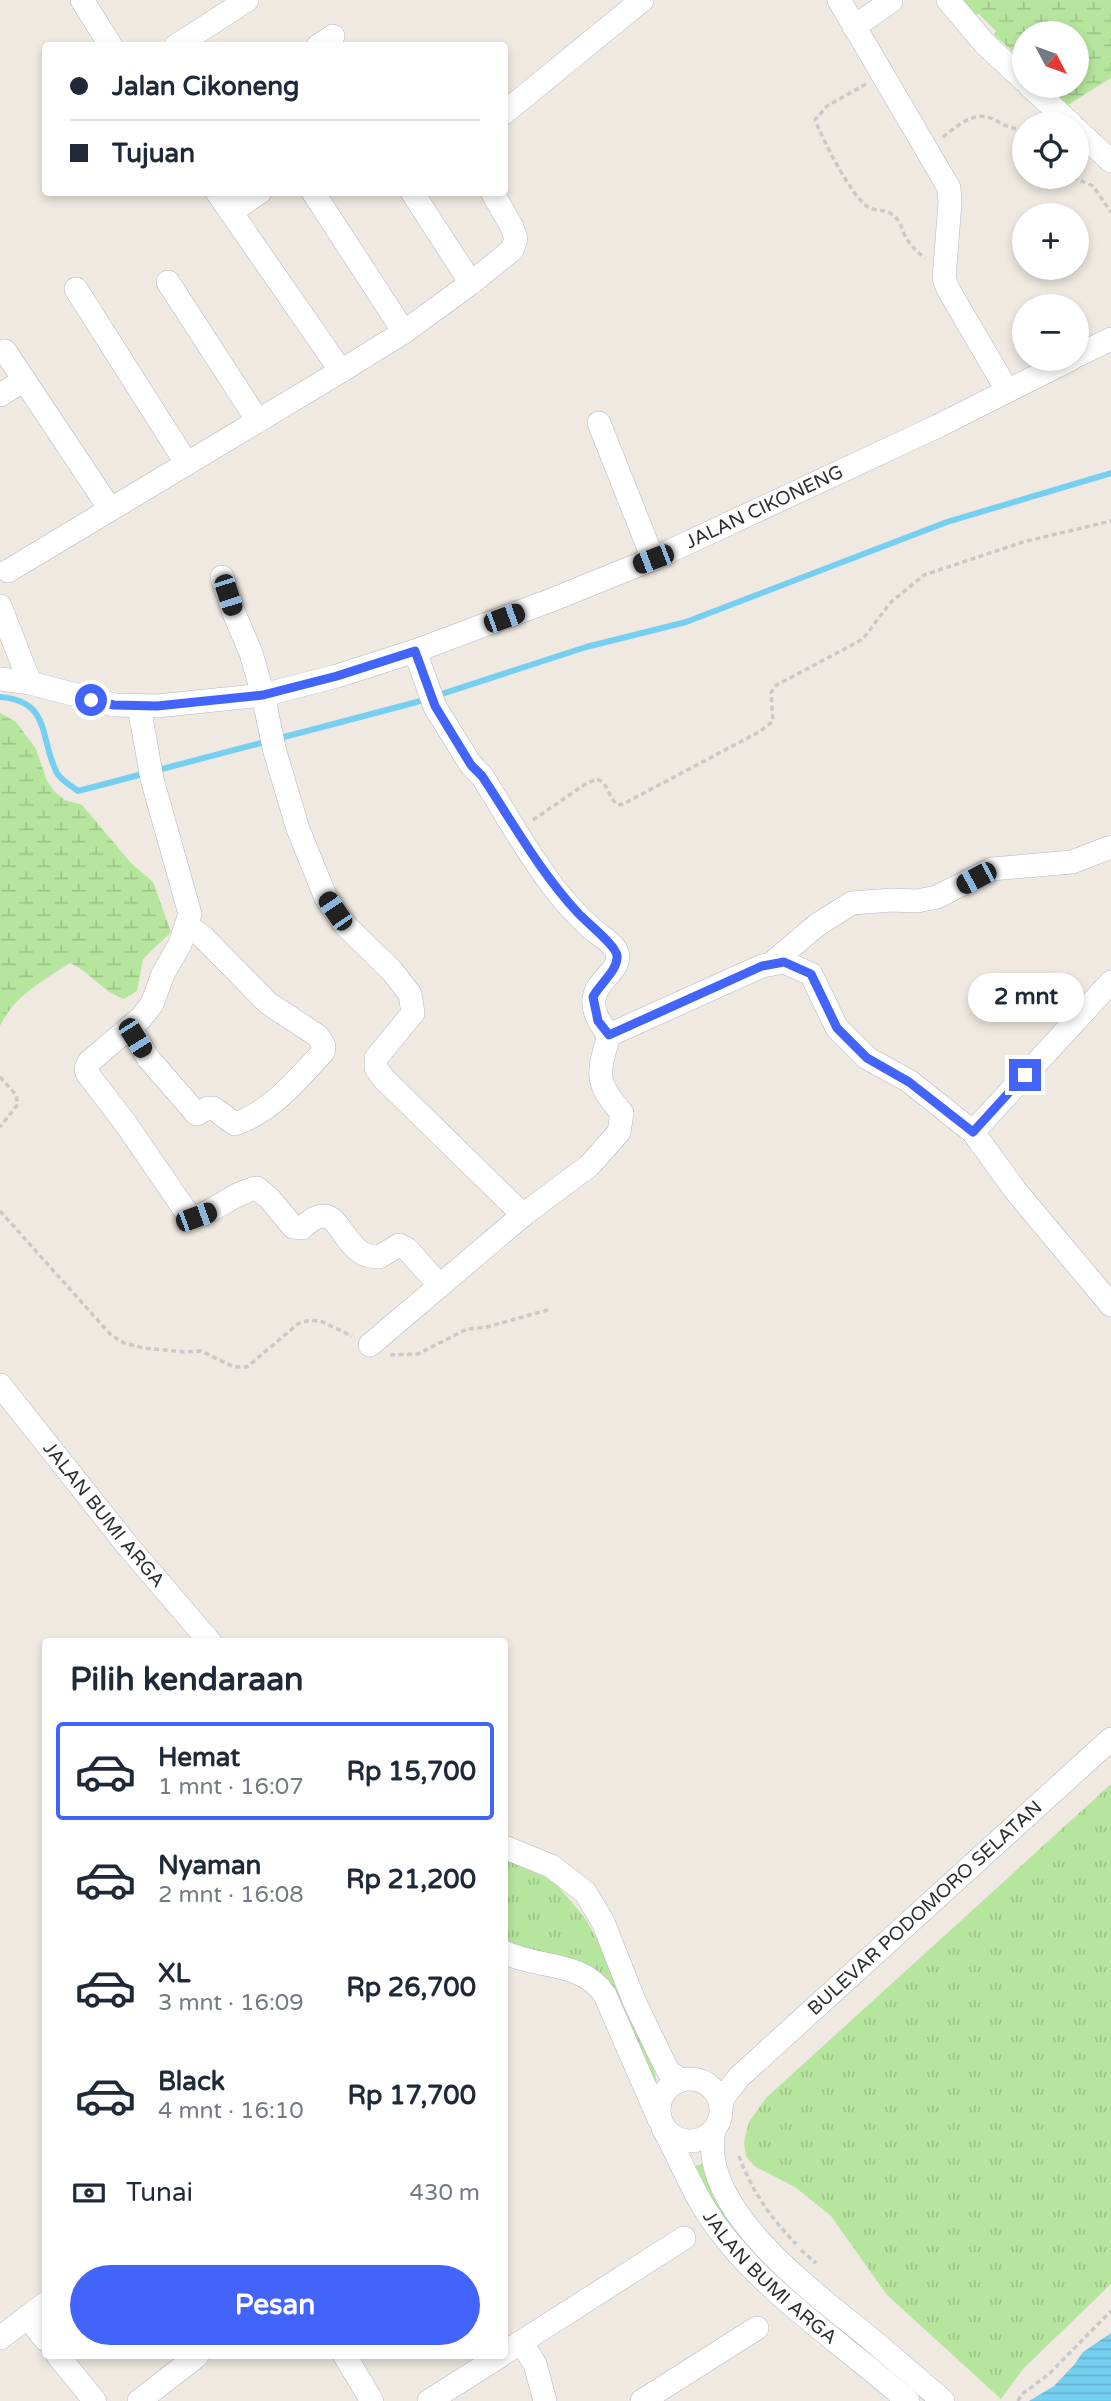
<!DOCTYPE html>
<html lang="id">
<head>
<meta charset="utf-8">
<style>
	:root { --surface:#fff; --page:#f6f6f7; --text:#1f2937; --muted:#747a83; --line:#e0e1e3; --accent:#4264fb }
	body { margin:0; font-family:"Varela Round",sans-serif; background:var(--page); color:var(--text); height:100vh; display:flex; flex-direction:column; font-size:26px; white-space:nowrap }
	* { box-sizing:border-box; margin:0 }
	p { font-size:23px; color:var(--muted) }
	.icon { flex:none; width:38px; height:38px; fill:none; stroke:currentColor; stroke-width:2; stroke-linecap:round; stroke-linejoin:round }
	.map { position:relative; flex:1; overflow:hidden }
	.sheet { position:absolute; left:42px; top:1638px; width:466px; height:721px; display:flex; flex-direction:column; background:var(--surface); border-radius:7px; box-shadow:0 4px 10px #0003 }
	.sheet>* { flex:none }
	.hud { position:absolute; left:42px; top:42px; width:466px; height:154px; border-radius:7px; box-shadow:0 4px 10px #0003; display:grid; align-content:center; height:154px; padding:0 28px; background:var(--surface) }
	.needle { width:46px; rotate:131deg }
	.controls { position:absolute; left:1012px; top:21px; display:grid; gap:14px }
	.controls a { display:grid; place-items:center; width:77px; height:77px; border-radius:50%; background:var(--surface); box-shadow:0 4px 10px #0003; font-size:35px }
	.end { position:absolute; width:32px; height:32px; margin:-16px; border:9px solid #4264fb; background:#fff; box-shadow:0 0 0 4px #fff }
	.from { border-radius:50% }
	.bubble { position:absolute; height:49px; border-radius:24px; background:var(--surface); box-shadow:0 4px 10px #0003; font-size:23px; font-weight:700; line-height:49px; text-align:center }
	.car { position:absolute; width:21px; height:42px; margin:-21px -10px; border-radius:9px; box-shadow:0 0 5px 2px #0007; background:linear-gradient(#222 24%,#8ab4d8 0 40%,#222 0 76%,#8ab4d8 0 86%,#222 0) }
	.hud b { display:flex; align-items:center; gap:24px; height:66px; font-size:26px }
	.hud b+b { border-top:2px solid var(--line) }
	.hud i { width:18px; height:18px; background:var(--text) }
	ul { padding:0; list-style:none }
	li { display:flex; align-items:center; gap:21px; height:98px; margin:0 14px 10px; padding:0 14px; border:4px solid transparent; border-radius:7px }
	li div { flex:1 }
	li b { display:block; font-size:26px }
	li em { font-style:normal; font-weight:700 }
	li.current { border-color:var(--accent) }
	li>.icon { width:63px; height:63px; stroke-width:1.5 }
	h2 { padding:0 28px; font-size:32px; line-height:84px }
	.pay { display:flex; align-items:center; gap:18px; height:77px; padding:0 28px; font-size:26px }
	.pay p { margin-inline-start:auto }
	.button { display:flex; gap:14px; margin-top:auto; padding:14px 28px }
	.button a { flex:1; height:80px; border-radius:42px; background:var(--accent); color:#fff; font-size:28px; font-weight:700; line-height:80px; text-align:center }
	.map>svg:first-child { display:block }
	.grass { fill:url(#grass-tufts) }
	.wetland { fill:url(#wetland-marsh) }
	.water { fill:url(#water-rules) }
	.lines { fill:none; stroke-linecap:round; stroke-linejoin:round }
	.stream { stroke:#75cff0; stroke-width:6 }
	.minor-casing { stroke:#b4b7c1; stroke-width:24 }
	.path { stroke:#c9c9c9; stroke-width:3.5; stroke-dasharray:5 3.5; stroke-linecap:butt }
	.minor { stroke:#fff; stroke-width:23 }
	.route { stroke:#4264fb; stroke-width:9 }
	.labels { text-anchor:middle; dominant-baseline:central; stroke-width:7; stroke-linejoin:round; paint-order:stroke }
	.street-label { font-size:19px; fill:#2e2e2e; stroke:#fff }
</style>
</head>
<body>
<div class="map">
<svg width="1111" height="2401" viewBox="0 0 1111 2401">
	<defs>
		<pattern id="grass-tufts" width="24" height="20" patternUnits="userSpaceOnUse" patternTransform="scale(1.75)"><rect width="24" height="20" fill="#b6e59e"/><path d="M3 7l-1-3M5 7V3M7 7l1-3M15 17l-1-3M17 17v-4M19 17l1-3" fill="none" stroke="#9dc588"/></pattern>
		<pattern id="wetland-marsh" width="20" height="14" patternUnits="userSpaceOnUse" patternTransform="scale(1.75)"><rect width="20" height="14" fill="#b6e59e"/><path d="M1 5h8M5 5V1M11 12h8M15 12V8" fill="none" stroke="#9dc588"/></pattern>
		<pattern id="water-rules" width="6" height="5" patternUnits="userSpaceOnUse" patternTransform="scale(1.75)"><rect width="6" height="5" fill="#75cff0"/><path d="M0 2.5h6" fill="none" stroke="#66b2ce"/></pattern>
	</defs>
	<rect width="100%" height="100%" fill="#efe9e1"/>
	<!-- grass -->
	<g class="grass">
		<polygon points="1111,1784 1111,2284 1023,2369 1001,2399 887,2295 831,2216 795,2187 754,2166 746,2156 744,2142 749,2122 766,2098"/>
		<polygon points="504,1859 545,1877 557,1885 585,1918 599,1943 654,2064 657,2088 612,1987 536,1953 504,1942"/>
		<path d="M702 2164 717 2199 933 2401H924C854 2341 763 2283 714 2204 706 2191 698 2180 695 2166Z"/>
	</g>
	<!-- wetland -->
	<g class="wetland">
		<polygon points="963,0 1111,0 1111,78 1068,105 1048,86 1076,86 1076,33 1024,33 1024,61 994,35 996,31 979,14 974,15"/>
		<path d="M0 713 16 722 36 749 47 781 55 792 65 800 82 805 131 863 153 882 171 932 143 959 137 991 124 999C103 992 90 972 70 963 44 980 13 997 0 1026Z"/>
	</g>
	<!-- water -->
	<polygon class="water" points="1111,2333 1111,2401 1029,2401 1054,2386 1074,2365 1083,2352"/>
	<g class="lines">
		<!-- stream -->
		<path class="stream" d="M0 697C52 701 39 739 57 773 61 780 71 786 78 791L417 702 586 647 686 622 947 522 1111 473"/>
		<defs>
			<g id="minor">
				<polyline points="82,0 111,46"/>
				<polyline points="839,0 949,188 950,203 944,278 948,289 1007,390"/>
				<polyline points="948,0 985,44 1024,80"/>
				<polyline points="854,27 891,1"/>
				<polyline points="176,46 247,0"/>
				<polyline points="318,46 333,36"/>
				<polyline points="1030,86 1071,124"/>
				<polyline points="504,113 642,0"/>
				<polyline points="1076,129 1111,161"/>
				<polyline points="217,192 341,371"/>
				<polyline points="313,192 404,332"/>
				<polyline points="412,192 471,283"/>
				<polyline points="231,212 260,192"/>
				<polyline points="168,282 258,421"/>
				<polyline points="76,289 187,464"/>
				<polyline points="5,351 110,509"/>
				<polyline points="1076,356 1111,339"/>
				<polyline points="0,395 24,380"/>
				<polyline points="599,423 653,559"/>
				<polyline points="8,571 341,371 404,332 471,283 512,250 516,239 512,227 492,192"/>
				<polyline points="222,577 234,613 251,653 263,695 275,752 298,829 326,898 344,924 392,971 410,994 413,1013 376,1058 376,1068 384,1079 523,1215"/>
				<polyline points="0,606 30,683"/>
				<path d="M415 651 435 707 471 765 482 776C505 812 526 851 552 885 563 900 578 916 592 929 599 935 611 941 616 950 629 977 566 983 609 1035"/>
				<path id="s1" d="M0 679 30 683 115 705 157 706 263 695 337 676 415 651 549 601 653 559 938 426 1071 359"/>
				<path d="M139 706 152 779 190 914 180 944 163 974 152 1004 141 1018 89 1062 86 1069 87 1073 126 1124 187 1213 196 1217C217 1210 235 1192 257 1188L269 1198 293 1227 302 1228C336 1195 338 1239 362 1253 367 1256 373 1257 379 1257L399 1245 407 1249 439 1285"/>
				<polyline points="771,964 817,925 852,903 892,900 917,901 937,897 992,869 1072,862 1111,847"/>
				<path d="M130 1027 148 1058 195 1112 197 1114 208 1108H213L235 1124C272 1111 297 1080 323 1052L324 1046 318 1036 268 1003 203 937 187 925"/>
				<polyline points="973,1132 1111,982"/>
				<path d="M370 1345 523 1215 590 1165 619 1132 622 1113C594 1081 598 1074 609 1035L762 966 784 962 811 974 837 1028 867 1058 909 1081 973 1132 1015 1190 1111 1305"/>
				<path id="s2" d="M0 1385 127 1545 210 1642"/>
				<polyline points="504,1847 551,1866 585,1892 603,1922 635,2003 664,2063 669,2072 681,2080"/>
				<path d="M504 1952C537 1969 582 1960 605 1995L659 2119"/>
				<circle cx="690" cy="2110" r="31"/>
				<path id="s3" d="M721 2107 723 2098 739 2077 1111 1739"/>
				<path id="s4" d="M663 2128C679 2156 690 2187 708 2214 754 2286 844 2344 908 2401"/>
				<path d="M714 2130C697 2208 813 2292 866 2335 892 2357 918 2379 943 2401"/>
				<polyline points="27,2317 46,2340"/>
				<polyline points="0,2338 46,2303"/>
				<polyline points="521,2342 535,2364 545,2401"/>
				<polyline points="504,2353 684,2238"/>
				<polyline points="58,2356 95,2401"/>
				<polyline points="345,2356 372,2401"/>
				<polyline points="139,2401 197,2356"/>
				<polyline points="429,2401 500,2356"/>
				<polyline points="642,2401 757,2328"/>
			</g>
		</defs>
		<!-- minor casing -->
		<use href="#minor" class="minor-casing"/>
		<!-- path -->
		<g class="path">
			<path d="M866 84 827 106 815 120C823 140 851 196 868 207 879 213 887 207 897 219 901 224 902 228 904 234 909 244 916 251 925 258"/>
			<path d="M943 137C957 126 974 110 993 119 1004 124 1010 130 1024 129"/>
			<polyline points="1073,177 1093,186 1111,212"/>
			<path d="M533 820 584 785 597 779C609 783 608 798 618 805L623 804 759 732 773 721 771 693 775 686 863 639 890 603 924 575 1023 542 1111 521"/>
			<polyline points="0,1077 16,1095 18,1104 0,1127"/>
			<polyline points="0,1211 111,1335 124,1343 144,1348 185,1352 201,1351 234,1367 247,1367 299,1323 311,1320 323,1322 352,1336"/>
			<polyline points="390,1355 418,1354 467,1329 487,1327 551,1309"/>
			<path d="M739 2156C752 2191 770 2217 796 2244"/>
			<polyline points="801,2250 816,2263"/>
			<polyline points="1018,2401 1021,2395 1049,2374 1111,2311"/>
		</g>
		<!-- minor -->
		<use href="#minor" class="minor"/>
	</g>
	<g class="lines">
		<!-- route -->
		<path class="route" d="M91 700 114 705 157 706 263 695 337 676 415 651 435 706 471 765 482 776C513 823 540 872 578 913 586 922 617 946 617 956 618 971 599 984 593 997L598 1021 609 1035 762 966 784 962 811 974 837 1028 867 1058 909 1082 973 1132 1025 1075"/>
	</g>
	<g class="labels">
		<!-- street labels -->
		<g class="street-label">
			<text stroke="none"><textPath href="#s1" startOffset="803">JALAN CIKONENG</textPath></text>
			<text stroke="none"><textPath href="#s2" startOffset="166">JALAN BUMI ARGA</textPath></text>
			<text stroke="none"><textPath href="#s3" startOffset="287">BULEVAR PODOMORO SELATAN</textPath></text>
			<text stroke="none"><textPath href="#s4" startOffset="186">JALAN BUMI ARGA</textPath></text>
		</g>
	</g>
</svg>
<div class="controls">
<a><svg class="needle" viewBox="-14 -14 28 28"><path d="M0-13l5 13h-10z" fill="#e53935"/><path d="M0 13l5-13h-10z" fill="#747a83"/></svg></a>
<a><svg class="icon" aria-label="locate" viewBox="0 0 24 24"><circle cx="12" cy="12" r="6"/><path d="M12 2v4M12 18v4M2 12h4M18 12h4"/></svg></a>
<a>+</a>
<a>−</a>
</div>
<i class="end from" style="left:91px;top:700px"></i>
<i class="end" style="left:1025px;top:1075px"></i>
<div class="bubble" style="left:968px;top:973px;width:116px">2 mnt</div>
<i class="car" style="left:653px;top:559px;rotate:249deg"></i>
<i class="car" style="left:228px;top:595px;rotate:162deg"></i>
<i class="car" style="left:504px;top:618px;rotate:70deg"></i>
<i class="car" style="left:976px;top:878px;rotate:242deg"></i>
<i class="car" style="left:335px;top:911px;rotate:326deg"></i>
<i class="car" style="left:135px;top:1038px;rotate:148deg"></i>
<i class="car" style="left:196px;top:1217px;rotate:70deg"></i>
<div class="hud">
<b><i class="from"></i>Jalan Cikoneng</b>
<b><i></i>Tujuan</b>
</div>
<section class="sheet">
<h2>Pilih kendaraan</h2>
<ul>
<li class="current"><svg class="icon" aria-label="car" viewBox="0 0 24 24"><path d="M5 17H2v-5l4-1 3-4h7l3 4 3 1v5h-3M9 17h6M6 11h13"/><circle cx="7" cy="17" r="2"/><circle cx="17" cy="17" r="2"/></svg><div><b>Hemat</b><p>1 mnt · 16:07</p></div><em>Rp 15,700</em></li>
<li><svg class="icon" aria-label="car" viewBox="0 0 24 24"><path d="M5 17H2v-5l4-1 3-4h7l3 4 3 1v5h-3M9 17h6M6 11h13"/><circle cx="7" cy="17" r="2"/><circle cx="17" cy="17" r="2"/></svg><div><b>Nyaman</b><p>2 mnt · 16:08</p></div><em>Rp 21,200</em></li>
<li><svg class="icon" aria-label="car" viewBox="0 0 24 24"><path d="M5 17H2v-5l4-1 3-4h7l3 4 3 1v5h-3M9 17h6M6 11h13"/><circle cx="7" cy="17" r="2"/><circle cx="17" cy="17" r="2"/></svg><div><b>XL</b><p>3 mnt · 16:09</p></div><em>Rp 26,700</em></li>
<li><svg class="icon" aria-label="car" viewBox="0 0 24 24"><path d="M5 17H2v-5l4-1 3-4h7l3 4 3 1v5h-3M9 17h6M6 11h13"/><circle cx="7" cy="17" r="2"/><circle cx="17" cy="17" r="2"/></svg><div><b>Black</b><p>4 mnt · 16:10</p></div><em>Rp 17,700</em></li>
</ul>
<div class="pay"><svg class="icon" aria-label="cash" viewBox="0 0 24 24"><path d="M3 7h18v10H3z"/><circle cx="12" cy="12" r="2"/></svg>Tunai<p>430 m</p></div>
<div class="button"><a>Pesan</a></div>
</section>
</div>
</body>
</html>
